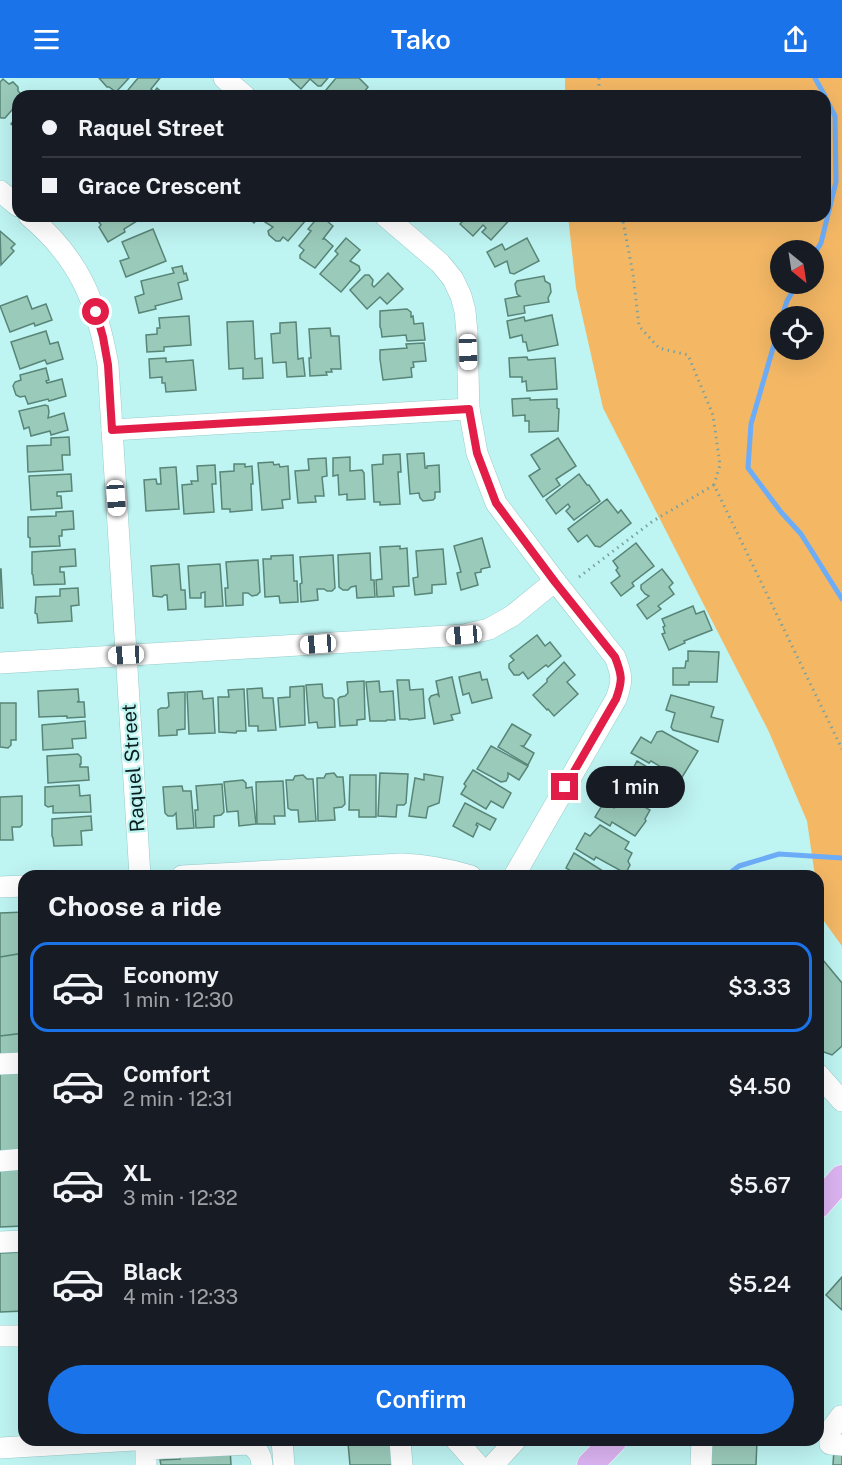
<!DOCTYPE html>
<html lang="en">
<head>
<meta charset="utf-8">
<style>
	:root { --surface:#171b24; --page:#242831; --text:#f1f3f6; --muted:#9ea1a6; --line:#363941; --accent:#1a73e8 }
	body { margin:0; font-family:"Public Sans",sans-serif; background:var(--page); color:var(--text); height:100vh; display:flex; flex-direction:column; font-size:22px; white-space:nowrap }
	* { box-sizing:border-box; margin:0 }
	p { font-size:20px; color:var(--muted) }
	.icon { flex:none; width:33px; height:33px; fill:none; stroke:currentColor; stroke-width:2; stroke-linecap:round; stroke-linejoin:round }
	.map { position:relative; flex:1; overflow:hidden }
	.drawer { position:absolute; left:18px; top:792px; width:806px; height:576px; display:flex; flex-direction:column; background:var(--surface); border-radius:18px; box-shadow:0 6px 24px #0002 }
	.drawer>* { flex:none }
	.guide { position:absolute; left:12px; top:12px; width:819px; height:132px; border-radius:18px; box-shadow:0 6px 24px #0002; display:grid; align-content:center; height:132px; padding:0 30px; background:var(--surface) }
	.needle { width:39px; rotate:150deg }
	.controls { position:absolute; left:770px; top:162px; display:grid; gap:12px }
	.controls a { display:grid; place-items:center; width:54px; height:54px; border-radius:50%; background:var(--surface); box-shadow:0 6px 24px #0002; font-size:30px }
	.end { position:absolute; width:27px; height:27px; margin:-14px; border:8px solid #e11d48; background:#fff; box-shadow:0 0 0 3px #fff }
	.from { border-radius:50% }
	.bubble { position:absolute; height:42px; border-radius:21px; background:var(--surface); box-shadow:0 6px 24px #0002; font-size:20px; font-weight:600; line-height:42px; text-align:center }
	.car { position:absolute; width:18px; height:36px; margin:-18px -9px; border-radius:8px; box-shadow:0 0 4px 2px #0007; background:linear-gradient(#fff 24%,#345 0 40%,#fff 0 76%,#345 0 86%,#fff 0) }
	.guide b { display:flex; align-items:center; gap:21px; height:57px; font-size:22px }
	.guide b+b { border-top:2px solid var(--line) }
	.guide i { width:15px; height:15px; background:var(--text) }
	ul { padding:0; list-style:none }
	li { display:flex; align-items:center; gap:18px; height:90px; margin:0 12px 9px; padding:0 18px; border:3px solid transparent; border-radius:18px }
	li div { flex:1 }
	li b { display:block; font-size:22px }
	li em { font-style:normal; font-weight:600 }
	li.selected { border-color:var(--accent) }
	li>.icon { width:54px; height:54px; stroke-width:1.5 }
	h2 { padding:0 30px; font-size:27px; line-height:72px }
	.cta { display:flex; gap:12px; margin-top:auto; padding:12px 30px }
	.cta a { flex:1; height:69px; border-radius:36px; background:var(--accent); color:#fff; font-size:24px; font-weight:600; line-height:69px; text-align:center }
	header { display:flex; justify-content:space-between; align-items:center; height:78px; padding:0 30px; background:var(--accent); color:#fff; font-size:27px; font-weight:600 }
	.map>svg:first-child { display:block }
	.green { fill:#f4b865; fill-rule:evenodd }
	.lines { fill:none; stroke-linecap:round; stroke-linejoin:round }
	.stream { stroke:#6dadf8; stroke-width:5 }
	.building { fill:#9acaba; stroke:#588577; stroke-width:1.5 }
	.minor-casing { stroke:#98ccca; stroke-width:22 }
	.major-casing { stroke:#fff; stroke-width:27 }
	.path { stroke:#79a2a1; stroke-width:3; stroke-dasharray:1.5 4.5; stroke-linecap:butt }
	.minor { stroke:#fff; stroke-width:21 }
	.major { stroke:#dbb3f1; stroke-width:26 }
	.route { stroke:#e11d48; stroke-width:8 }
	.labels { text-anchor:middle; dominant-baseline:central; stroke-width:4.5; stroke-linejoin:round; paint-order:stroke }
	.street-label { font-size:20px; fill:#0a1f1e; stroke:#bef4f2 }
</style>
</head>
<body>
<header><svg class="icon" aria-label="menu" viewBox="0 0 24 24"><path d="M4 6h16M4 12h16M4 18h16"/></svg>Tako<svg class="icon" aria-label="share" viewBox="0 0 24 24"><path d="M12 15V3M7 8l5-5 5 5M5 13v7h14v-7"/></svg></header>
<div class="map">
<svg width="842" height="1387" viewBox="0 0 842 1387">
	<rect width="100%" height="100%" fill="#bef4f2"/>
	<!-- green -->
	<path class="green" d="M565 0H842V868L821 839 818 816V798H815L807 743 769 654 603 330 576 210 568 138H825V18H565ZM780 172H813V206H780ZM780 238H813V272H780Z"/>
	<g class="lines">
		<!-- stream -->
		<g class="stream">
			<polyline points="815,0 825,18"/>
			<polyline points="813,178 821,165 836,104 835,38 825,19"/>
			<polyline points="782,238 787,223 797,206"/>
			<polyline points="780,246 751,346 748,390 781,434 801,456 842,521"/>
			<polyline points="726,798 739,788 779,776 842,780"/>
		</g>
	</g>
	<!-- building -->
	<g class="building">
		<polygon points="99,0 129,0 116,14 109,9 107,9"/>
		<polygon points="138,0 160,0 151,11 154,14 157,10 166,18 123,18"/>
		<polygon points="289,0 328,0 321,8 318,8 310,1 301,11"/>
		<polygon points="336,0 359,0 368,9 361,18 333,18 326,12"/>
		<polygon points="3,1 9,6 13,4 18,9 18,13 23,18 18,18 18,25 5,40 1,40 0,39 0,4"/>
		<polygon points="18,37 18,52 11,46"/>
		<polygon points="95,138 145,138 124,151 125,154 108,164 99,149 101,147"/>
		<polygon points="246,138 260,138 254,145"/>
		<polygon points="270,138 301,138 306,142 288,163 283,159 280,163 276,163 269,157 268,153 273,149 265,144"/>
		<polygon points="319,138 321,138 333,148 323,161 325,161 333,168 315,190 300,180 300,177 304,172 299,168 311,153 308,151"/>
		<polygon points="468,138 513,138 491,162 482,154 486,150 483,147 473,158 460,146"/>
		<polygon points="153,151 166,183 126,199 120,183 129,180 122,164"/>
		<polygon points="0,153 15,166 11,170 14,173 1,187"/>
		<polygon points="346,160 360,172 350,183 359,188 360,192 341,214 320,196 338,176 335,173"/>
		<polygon points="527,160 539,183 514,196 510,195 507,183 495,189 487,174 502,166 505,172"/>
		<polygon points="182,188 184,196 186,195 188,202 178,205 182,221 155,228 156,231 139,235 135,219 144,216 141,203 174,195 172,190"/>
		<polygon points="388,195 403,211 387,226 380,219 367,231 350,212 365,197 369,197 373,202 372,207 374,209"/>
		<polygon points="544,198 545,203 550,206 551,214 548,220 549,224 524,228 525,235 508,238 505,221 520,218 517,216 515,206 517,203"/>
		<polygon points="27,218 32,231 46,226 52,242 35,248 34,245 10,254 0,228"/>
		<polygon points="407,231 411,234 411,239 413,238 414,246 423,245 425,262 407,263 406,257 382,259 381,251 380,249 380,233"/>
		<polygon points="552,237 558,267 528,273 526,264 523,264 522,257 510,260 507,243 524,239 525,243"/>
		<polygon points="189,238 191,267 164,269 164,273 147,274 146,257 157,256 157,250 160,250 159,240"/>
		<polygon points="253,243 255,281 262,280 263,300 243,301 243,290 229,291 227,244"/>
		<polygon points="296,244 298,281 303,280 305,298 287,299 286,284 273,285 271,256 280,255 280,245"/>
		<polygon points="330,250 331,258 339,258 341,291 331,291 332,294 326,294 327,297 310,298 309,280 311,280 309,251"/>
		<polygon points="46,253 50,266 58,264 63,281 47,286 45,282 20,291 11,264"/>
		<polygon points="424,265 426,283 413,284 414,289 411,290 412,299 383,302 380,281 380,272 407,270 406,266"/>
		<polygon points="527,279 528,282 555,280 557,311 527,313 526,303 522,304 522,299 510,299 509,280"/>
		<polygon points="166,280 166,284 193,282 196,312 166,314 165,305 162,305 162,299 150,300 149,281"/>
		<polygon points="46,290 49,302 46,303 47,305 62,301 66,318 49,323 48,321 28,326 25,318 20,319 16,317 13,308 15,304 21,302 20,297"/>
		<polygon points="530,320 530,322 557,321 557,330 559,331 558,353 529,354 529,343 525,343 525,337 513,338 512,321"/>
		<polygon points="45,327 48,328 49,334 48,340 64,335 68,352 51,357 50,353 31,358 29,349 24,351 19,333"/>
		<polygon points="69,359 70,377 62,377 63,392 28,394 27,368 51,367 51,360"/>
		<polygon points="558,360 576,388 556,401 560,407 543,419 529,398 540,391 531,377"/>
		<polygon points="424,375 425,390 427,390 427,388 439,387 440,414 435,414 435,420 433,422 423,423 420,420 419,415 410,416 407,376"/>
		<polygon points="400,376 401,394 398,394 400,426 380,427 380,424 374,424 372,387 383,386 383,377"/>
		<polygon points="350,379 350,393 362,392 364,395 365,421 347,422 347,416 339,417 338,397 333,398 333,380"/>
		<polygon points="326,380 327,398 322,399 324,418 315,418 316,424 298,425 295,393 309,392 308,381"/>
		<polygon points="273,384 274,387 279,386 280,389 288,388 290,421 282,422 283,430 262,432 258,385"/>
		<polygon points="234,386 245,386 245,389 252,388 253,406 251,406 252,432 230,434 230,431 222,431 220,394 234,393"/>
		<polygon points="215,387 216,406 212,406 214,434 184,436 182,407 192,406 191,403 198,403 197,388"/>
		<polygon points="176,389 179,431 146,433 144,402 156,401 157,406 161,406 160,390"/>
		<polygon points="71,396 72,413 57,414 57,418 61,418 62,430 31,432 29,398"/>
		<polygon points="579,396 587,407 589,407 600,423 574,442 566,433 570,429 568,426 556,436 546,422"/>
		<polygon points="607,421 618,435 621,432 631,445 600,469 595,468 587,457 578,464 568,451"/>
		<polygon points="73,433 74,451 62,452 62,458 59,458 60,468 30,469 30,460 28,459 28,439 56,438 56,434"/>
		<polygon points="482,460 490,489 481,491 481,494 475,495 478,507 461,512 457,495 461,494 454,468"/>
		<polygon points="636,465 654,488 632,505 634,508 621,518 611,505 620,498 616,492 618,490 613,483"/>
		<polygon points="400,468 400,471 407,470 409,508 393,509 394,518 377,519 376,502 382,501 380,469"/>
		<polygon points="75,471 76,488 60,489 60,494 64,494 65,506 34,507 33,497 32,496 32,474"/>
		<polygon points="443,471 446,506 432,507 432,515 415,517 413,500 418,499 416,473"/>
		<polygon points="370,475 371,502 374,502 375,519 357,520 356,508 351,509 348,512 343,512 339,509 338,477"/>
		<polygon points="293,477 294,503 297,503 298,524 280,525 279,518 265,519 263,481 271,481 271,478"/>
		<polygon points="333,477 335,510 332,513 327,513 324,511 317,511 318,522 301,524 300,506 302,505 300,479"/>
		<polygon points="258,482 260,514 257,517 252,518 248,515 243,515 243,527 226,528 225,510 228,510 226,484"/>
		<polygon points="179,486 181,512 185,512 186,531 168,532 167,517 164,517 162,519 153,518 151,488"/>
		<polygon points="220,486 223,528 205,529 205,514 201,515 201,520 190,520 188,488"/>
		<polygon points="0,491 1,491 3,530 0,530"/>
		<polygon points="662,491 673,505 669,509 674,516 658,528 661,531 647,541 637,527 649,518 645,516 641,511 641,507"/>
		<polygon points="78,510 79,527 71,528 72,543 38,545 37,536 35,535 36,519 60,518 60,511"/>
		<polygon points="693,528 696,536 704,533 712,552 684,563 685,565 669,572 662,556 665,555 663,549 665,548 662,541"/>
		<polygon points="537,557 545,568 550,564 561,578 548,589 546,587 528,601 523,594 519,597 514,597 509,590 509,586 514,582 510,578"/>
		<polygon points="688,573 719,574 717,604 689,604 689,607 673,607 673,590 685,590 686,583 688,583"/>
		<polygon points="564,584 575,597 567,604 578,616 554,638 548,631 547,632 533,617 547,604 547,601"/>
		<polygon points="480,594 482,602 487,601 492,620 472,625 469,615 463,617 459,599"/>
		<polygon points="452,599 460,635 451,637 453,642 434,646 429,621 431,618 437,616 439,618 436,603"/>
		<polygon points="397,602 409,602 410,612 423,611 425,640 409,642 408,641 400,641"/>
		<polygon points="364,603 365,641 357,642 357,647 340,648 338,621 340,619 345,618 348,615 347,604"/>
		<polygon points="379,603 380,614 393,613 395,642 387,642 386,643 370,643 366,604"/>
		<polygon points="322,606 323,618 325,620 332,620 334,622 335,649 318,650 317,644 309,645 306,607"/>
		<polygon points="304,608 305,647 280,649 278,620 290,619 290,609"/>
		<polygon points="262,610 263,620 273,620 276,652 258,653 258,648 249,648 247,611"/>
		<polygon points="78,611 79,623 77,624 84,624 85,639 67,640 67,638 39,639 38,613"/>
		<polygon points="244,611 246,653 237,653 236,655 219,654 218,619 229,619 228,612"/>
		<polygon points="202,613 203,621 213,620 215,655 189,656 187,614"/>
		<polygon points="185,614 185,651 177,652 177,657 159,658 158,632 161,630 167,630 169,628 168,615"/>
		<polygon points="671,617 714,629 711,639 723,642 718,664 673,652 671,649 675,635 666,632"/>
		<polygon points="0,625 16,625 16,662 11,662 11,667 8,670 0,669"/>
		<polygon points="85,643 86,660 72,661 73,670 43,672 42,647"/>
		<polygon points="512,646 531,657 524,668 522,668 534,675 528,687 498,669"/>
		<polygon points="662,653 698,673 681,701 651,683 649,685 631,675 641,659 651,665 657,654"/>
		<polygon points="491,668 528,688 519,702 508,695 508,699 506,703 501,704 477,691"/>
		<polygon points="78,676 81,679 81,686 80,686 80,689 88,689 89,702 48,705 47,678"/>
		<polygon points="637,683 668,701 654,725 630,711 628,715 614,706 623,692 630,696"/>
		<polygon points="473,692 511,715 503,730 491,723 486,731 461,716 466,708 464,706"/>
		<polygon points="334,695 337,699 343,699 345,726 342,729 334,730 335,742 318,743 317,700 324,700 326,696"/>
		<polygon points="380,695 408,696 406,725 404,727 397,727 396,739 378,738"/>
		<polygon points="424,696 443,699 439,725 428,729 426,740 409,738 415,700 424,702"/>
		<polygon points="303,697 307,701 313,701 316,743 299,744 298,732 291,732 288,730 286,702 293,702 295,698"/>
		<polygon points="350,697 376,697 376,739 359,739 359,732 349,732"/>
		<polygon points="243,702 246,705 246,710 252,709 256,746 239,748 238,733 227,734 224,704"/>
		<polygon points="283,703 285,738 274,738 275,746 257,746 256,704"/>
		<polygon points="222,706 224,734 221,737 214,738 214,749 196,750 195,732 198,732 196,708"/>
		<polygon points="79,707 80,718 90,717 91,734 53,735 53,728 48,729 45,727 45,709"/>
		<polygon points="182,708 183,713 191,713 194,750 177,751 176,735 173,738 168,738 165,735 163,709"/>
		<polygon points="22,718 22,747 20,749 12,749 13,762 0,762 0,719"/>
		<polygon points="625,718 650,732 645,741 646,743 635,758 612,744 610,748 595,739 604,724 614,730 617,724 620,726"/>
		<polygon points="465,725 496,741 490,752 477,745 476,747 478,748 473,759 453,748"/>
		<polygon points="91,738 92,752 81,753 82,767 54,768 53,760 52,758 52,741"/>
		<polygon points="600,747 629,764 625,771 632,775 628,783 630,787 627,793 623,794 596,779 594,782 576,771 585,755 590,758"/>
		<polygon points="574,775 611,798 575,798 576,796 566,790"/>
		<polygon points="24,834 24,1148 0,1149 0,835"/>
		<polygon points="24,875 24,955 0,958 0,879"/>
		<polygon points="818,876 842,905 842,968 832,977 818,972"/>
		<polygon points="24,1174 24,1233 0,1234 0,1175"/>
		<polygon points="842,1199 842,1232 826,1217"/>
		<polygon points="842,1359 842,1387 833,1387 834,1371"/>
		<polygon points="387,1362 398,1362 400,1387 350,1387 348,1365"/>
		<polygon points="698,1362 757,1362 756,1387 697,1387"/>
		<polygon points="230,1370 231,1387 161,1387 160,1382 180,1381 180,1372"/>
	</g>
	<g class="lines">
		<defs>
			<g id="minor">
				<polyline points="224,0 245,18"/>
				<polyline points="0,113 18,128"/>
				<path d="M29 138C79 180 97 224 108 287L140 798"/>
				<path d="M385 138 440 185 453 201 461 218 465 233 467 255 469 331 477 375 496 425 555 503 615 579C622 597 623 602 616 621L514 798"/>
				<polyline points="112,352 469,331"/>
				<polyline points="0,585 464,557 489,551 512,538 555,503"/>
				<path d="M182 798 401 786C425 787 448 791 471 798"/>
				<polyline points="0,809 24,808"/>
				<polyline points="0,986 24,985"/>
				<polyline points="818,996 842,1023"/>
				<polyline points="0,1083 24,1081"/>
				<polyline points="0,1164 24,1163"/>
				<polyline points="0,1258 24,1258"/>
				<polyline points="841,1338 830,1353 830,1366 842,1367"/>
				<polyline points="282,1362 284,1387"/>
				<polyline points="400,1362 402,1387"/>
				<polyline points="456,1362 478,1387"/>
				<polyline points="0,1370 135,1362"/>
				<path d="M146 1387V1371L249 1366C258 1372 261 1376 262 1387"/>
				<polyline points="493,1387 516,1362"/>
				<polyline points="701,1387 702,1362"/>
			</g>
			<g id="major">
				<polyline points="818,1127 842,1100"/>
				<polyline points="590,1387 614,1362"/>
			</g>
		</defs>
		<!-- minor casing -->
		<use href="#minor" class="minor-casing"/>
		<!-- major casing -->
		<use href="#major" class="major-casing"/>
		<!-- path -->
		<g class="path">
			<polyline points="599,0 599,18"/>
			<polyline points="622,138 633,196 639,248 659,270 688,277 713,337 720,387 714,407 842,671"/>
			<polyline points="579,499 653,443 714,407"/>
		</g>
		<!-- minor -->
		<use href="#minor" class="minor"/>
		<!-- major -->
		<use href="#major" class="major"/>
	</g>
	<g class="lines">
		<!-- route -->
		<path class="route" d="M96 234 103 259 108 287 112 352 469 331 477 375 496 425 555 504 615 579C622 597 623 602 616 621L565 709"/>
	</g>
	<g class="labels">
		<!-- street labels -->
		<g class="street-label">
			<text transform="translate(133 690) rotate(-94)">Raquel Street</text>
		</g>
	</g>
</svg>
<div class="controls">
<a><svg class="needle" viewBox="-14 -14 28 28"><path d="M0-13l5 13h-10z" fill="#e53935"/><path d="M0 13l5-13h-10z" fill="#9ea1a6"/></svg></a>
<a><svg class="icon" aria-label="locate" viewBox="0 0 24 24"><circle cx="12" cy="12" r="6"/><path d="M12 2v4M12 18v4M2 12h4M18 12h4"/></svg></a>
</div>
<i class="end from" style="left:96px;top:234px"></i>
<i class="end" style="left:565px;top:709px"></i>
<div class="bubble" style="left:586px;top:688px;width:99px">1 min</div>
<i class="car" style="left:468px;top:274px;rotate:178deg"></i>
<i class="car" style="left:116px;top:420px;rotate:176deg"></i>
<i class="car" style="left:464px;top:557px;rotate:265deg"></i>
<i class="car" style="left:318px;top:566px;rotate:266deg"></i>
<i class="car" style="left:126px;top:577px;rotate:267deg"></i>
<div class="guide">
<b><i class="from"></i>Raquel Street</b>
<b><i></i>Grace Crescent</b>
</div>
<section class="drawer">
<h2>Choose a ride</h2>
<ul>
<li class="selected"><svg class="icon" aria-label="car" viewBox="0 0 24 24"><path d="M5 17H2v-5l4-1 3-4h7l3 4 3 1v5h-3M9 17h6M6 11h13"/><circle cx="7" cy="17" r="2"/><circle cx="17" cy="17" r="2"/></svg><div><b>Economy</b><p>1 min · 12:30</p></div><em>$3.33</em></li>
<li><svg class="icon" aria-label="car" viewBox="0 0 24 24"><path d="M5 17H2v-5l4-1 3-4h7l3 4 3 1v5h-3M9 17h6M6 11h13"/><circle cx="7" cy="17" r="2"/><circle cx="17" cy="17" r="2"/></svg><div><b>Comfort</b><p>2 min · 12:31</p></div><em>$4.50</em></li>
<li><svg class="icon" aria-label="car" viewBox="0 0 24 24"><path d="M5 17H2v-5l4-1 3-4h7l3 4 3 1v5h-3M9 17h6M6 11h13"/><circle cx="7" cy="17" r="2"/><circle cx="17" cy="17" r="2"/></svg><div><b>XL</b><p>3 min · 12:32</p></div><em>$5.67</em></li>
<li><svg class="icon" aria-label="car" viewBox="0 0 24 24"><path d="M5 17H2v-5l4-1 3-4h7l3 4 3 1v5h-3M9 17h6M6 11h13"/><circle cx="7" cy="17" r="2"/><circle cx="17" cy="17" r="2"/></svg><div><b>Black</b><p>4 min · 12:33</p></div><em>$5.24</em></li>
</ul>
<div class="cta"><a>Confirm</a></div>
</section>
</div>
</body>
</html>
